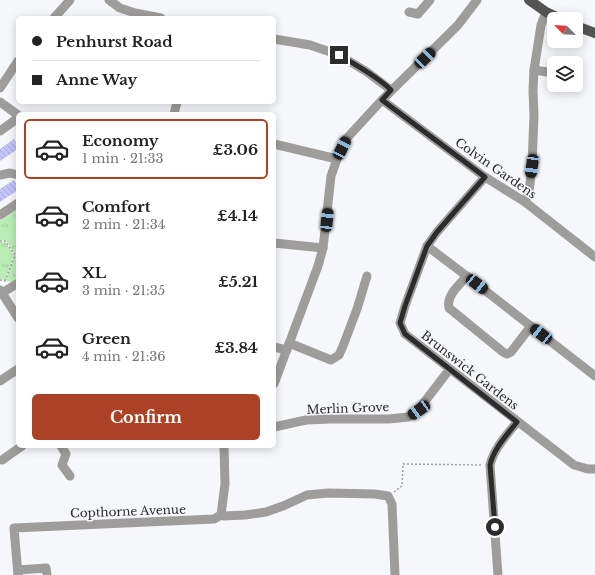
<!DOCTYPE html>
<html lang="en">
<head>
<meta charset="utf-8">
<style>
	:root { --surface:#fff; --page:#f2f2f2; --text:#222; --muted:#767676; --line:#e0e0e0; --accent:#ab4225 }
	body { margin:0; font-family:"Libre Baskerville",serif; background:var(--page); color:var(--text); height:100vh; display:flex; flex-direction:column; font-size:15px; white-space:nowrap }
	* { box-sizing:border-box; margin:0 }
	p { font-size:13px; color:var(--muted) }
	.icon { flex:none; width:22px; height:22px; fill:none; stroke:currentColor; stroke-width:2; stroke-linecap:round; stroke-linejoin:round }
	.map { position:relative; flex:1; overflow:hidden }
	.details { position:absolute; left:16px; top:112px; width:260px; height:336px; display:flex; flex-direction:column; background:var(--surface); border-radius:6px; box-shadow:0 2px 10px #0003 }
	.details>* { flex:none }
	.hud { position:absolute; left:16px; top:16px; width:260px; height:88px; border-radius:6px; box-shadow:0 2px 10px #0003; display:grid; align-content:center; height:88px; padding:0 16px; background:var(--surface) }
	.needle { width:26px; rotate:294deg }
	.buttons { position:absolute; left:547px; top:12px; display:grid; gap:8px }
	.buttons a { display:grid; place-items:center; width:36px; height:36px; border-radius:6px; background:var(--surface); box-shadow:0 2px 10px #0003; font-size:20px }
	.end { position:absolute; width:18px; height:18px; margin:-9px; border:5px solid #2c2c2d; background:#fff; box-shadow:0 0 0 2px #fff }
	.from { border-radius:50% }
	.car { position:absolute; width:12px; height:24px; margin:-12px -6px; border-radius:5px; box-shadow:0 0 3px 1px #0007; background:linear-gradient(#222 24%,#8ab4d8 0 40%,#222 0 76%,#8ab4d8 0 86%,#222 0) }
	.hud b { display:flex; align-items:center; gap:14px; height:38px; font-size:15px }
	.hud b+b { border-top:1px solid var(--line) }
	.hud i { width:10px; height:10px; background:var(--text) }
	ul { padding:7px 0 0; list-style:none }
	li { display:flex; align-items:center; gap:12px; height:60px; margin:0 8px 6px; padding:0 8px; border:2px solid transparent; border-radius:6px }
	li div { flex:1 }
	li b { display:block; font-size:15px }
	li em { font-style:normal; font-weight:700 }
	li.active { border-color:var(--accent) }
	li>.icon { width:36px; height:36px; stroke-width:1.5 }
	.primary-button { display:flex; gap:8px; margin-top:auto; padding:8px 16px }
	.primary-button a { flex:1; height:46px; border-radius:6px; background:var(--accent); color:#fff; font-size:16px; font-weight:700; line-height:46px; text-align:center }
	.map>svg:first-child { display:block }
	.grass { fill:url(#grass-tufts) }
	.park { fill:url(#park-crowns) }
	.building { fill:url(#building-back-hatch) }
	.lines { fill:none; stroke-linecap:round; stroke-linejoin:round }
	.path { stroke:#9e9fa1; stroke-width:1.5; stroke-dasharray:2 2; stroke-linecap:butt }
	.minor { stroke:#9e9d9c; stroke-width:9 }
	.major { stroke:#565452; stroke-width:10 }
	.route { stroke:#2c2c2d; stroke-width:5 }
	.labels { text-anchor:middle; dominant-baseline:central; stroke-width:3; stroke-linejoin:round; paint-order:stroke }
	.street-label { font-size:12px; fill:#2c2c2d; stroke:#f6f7fa }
</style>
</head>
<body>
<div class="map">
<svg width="595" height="575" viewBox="0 0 595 575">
	<defs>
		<pattern id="grass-tufts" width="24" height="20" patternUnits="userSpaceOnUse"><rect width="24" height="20" fill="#b9edb5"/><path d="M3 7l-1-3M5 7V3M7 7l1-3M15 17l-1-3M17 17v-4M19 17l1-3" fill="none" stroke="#9fcb9c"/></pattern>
		<pattern id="park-crowns" width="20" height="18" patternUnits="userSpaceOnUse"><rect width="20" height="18" fill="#b9edb5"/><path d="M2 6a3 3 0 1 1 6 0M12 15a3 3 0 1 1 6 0" fill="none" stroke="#9fcb9c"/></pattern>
		<pattern id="building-back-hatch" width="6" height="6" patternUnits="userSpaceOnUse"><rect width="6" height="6" fill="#c2c4fa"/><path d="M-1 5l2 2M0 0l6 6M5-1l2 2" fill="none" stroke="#a7a9d7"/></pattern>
	</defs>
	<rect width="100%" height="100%" fill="#f6f7fa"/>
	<!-- grass -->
	<g class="grass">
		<polygon points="18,208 18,232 6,241 0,240 0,220"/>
		<polygon points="0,242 5,242 14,255 5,280 0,279"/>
		<polygon points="18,253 18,277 11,282 7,281 6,279 15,255"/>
	</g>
	<!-- park -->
	<polygon class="park" points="18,232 18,252 15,254 6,241"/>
	<!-- building -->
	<g class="building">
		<polygon points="14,139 18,146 18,149 0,161 0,149"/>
		<polygon points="14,180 18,187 18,190 0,202 0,189"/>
	</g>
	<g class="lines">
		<!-- path -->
		<g class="path">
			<polyline points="0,241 5,241 15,255 18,252"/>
			<polyline points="0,280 6,281"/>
			<polyline points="5,281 15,255"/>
			<polyline points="394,492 402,486 403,464 481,465"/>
		</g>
		<!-- minor -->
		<g class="minor">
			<polyline points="109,0 120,8 135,13 161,18"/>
			<polyline points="409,12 418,14 430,0"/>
			<polyline points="54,18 70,0"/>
			<polyline points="274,39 310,45 339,55 367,72 391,90"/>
			<polyline points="534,70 554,73"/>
			<polyline points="0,88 18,61"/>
			<polyline points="382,100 485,177 525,202 595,257"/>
			<polyline points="0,102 18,115"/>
			<polyline points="174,114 177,102"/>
			<polyline points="0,131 18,118"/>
			<polyline points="274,144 337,159"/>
			<polyline points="0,175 10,173 18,175"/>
			<polyline points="485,177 437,232 427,246 405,306 400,323 405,334 574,465 588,469 595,469"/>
			<polyline points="525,202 529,192 532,166 534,115 533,91 534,70 541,25 546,12"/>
			<polyline points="0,215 18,203"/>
			<polyline points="274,243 323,248"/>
			<polyline points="427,246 460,271 595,376"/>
			<path d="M467 276C459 285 446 296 449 308L503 352 507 354 511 352 531 326"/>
			<polyline points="0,290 18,318"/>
			<polyline points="2,293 18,283"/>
			<polyline points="289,343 331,360 339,355 343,346 357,309 367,276"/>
			<polyline points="274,347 287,350"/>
			<polyline points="0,381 18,369"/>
			<polyline points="274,384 318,266 323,248 331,176 337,159 347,138 382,100 458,25 477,0"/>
			<polyline points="274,427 306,420 331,419 389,419 408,417 419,409 449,370"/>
			<polyline points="61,446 66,454 62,465 70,476"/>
			<polyline points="2,460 22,446"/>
			<polyline points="221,515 224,516 245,515 266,512 283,506 307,495 328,493 375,494 388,496 392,504 395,575"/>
			<polyline points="18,570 46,568 47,575"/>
			<polyline points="18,575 14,528 214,519 221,515 225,484 224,446"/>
			<path d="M498 575 490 465C494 448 507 435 517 422"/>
		</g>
		<!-- major -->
		<g class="major">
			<polyline points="529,0 546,12 561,19"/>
			<polyline points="576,26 595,33"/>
		</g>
	</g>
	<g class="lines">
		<!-- route -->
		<path class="route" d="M339 55C356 65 378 77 391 90L382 100 485 177 437 232 427 246 405 306 400 323 405 334 517 422C507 435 494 448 490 465L495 527"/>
	</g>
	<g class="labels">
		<!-- street labels -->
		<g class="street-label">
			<text transform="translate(496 168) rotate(35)">Colvin Gardens</text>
			<text transform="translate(470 370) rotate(38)">Brunswick Gardens</text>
			<text transform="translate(348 408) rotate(-2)">Merlin Grove</text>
			<text transform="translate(128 511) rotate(-2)">Copthorne Avenue</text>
		</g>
	</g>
</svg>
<div class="buttons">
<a><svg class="needle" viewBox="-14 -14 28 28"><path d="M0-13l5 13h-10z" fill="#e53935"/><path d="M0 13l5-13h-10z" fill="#767676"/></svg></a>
<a><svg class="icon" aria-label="layers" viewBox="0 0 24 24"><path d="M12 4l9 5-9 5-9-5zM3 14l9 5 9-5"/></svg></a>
</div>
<i class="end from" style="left:495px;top:527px"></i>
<i class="end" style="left:339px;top:55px"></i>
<i class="car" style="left:425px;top:58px;rotate:46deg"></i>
<i class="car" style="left:342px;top:148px;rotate:26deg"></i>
<i class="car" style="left:532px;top:166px;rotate:188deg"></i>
<i class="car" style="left:327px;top:220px;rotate:6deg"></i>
<i class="car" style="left:477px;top:284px;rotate:128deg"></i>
<i class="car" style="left:541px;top:334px;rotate:308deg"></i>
<i class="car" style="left:419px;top:410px;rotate:235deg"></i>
<div class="hud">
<b><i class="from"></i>Penhurst Road</b>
<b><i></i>Anne Way</b>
</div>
<section class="details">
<ul>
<li class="active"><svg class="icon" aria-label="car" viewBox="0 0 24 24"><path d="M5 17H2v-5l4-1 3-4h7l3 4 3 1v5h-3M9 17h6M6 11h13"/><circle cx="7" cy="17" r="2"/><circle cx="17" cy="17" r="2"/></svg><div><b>Economy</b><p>1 min · 21:33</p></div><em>£3.06</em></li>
<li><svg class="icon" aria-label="car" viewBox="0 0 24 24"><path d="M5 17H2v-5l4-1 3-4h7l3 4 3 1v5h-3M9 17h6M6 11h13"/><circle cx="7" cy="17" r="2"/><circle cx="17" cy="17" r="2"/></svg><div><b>Comfort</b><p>2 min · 21:34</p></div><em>£4.14</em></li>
<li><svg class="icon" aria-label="car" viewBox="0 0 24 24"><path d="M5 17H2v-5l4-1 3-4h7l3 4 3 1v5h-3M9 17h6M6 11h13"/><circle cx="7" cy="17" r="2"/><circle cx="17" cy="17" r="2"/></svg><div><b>XL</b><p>3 min · 21:35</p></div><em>£5.21</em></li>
<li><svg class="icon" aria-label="car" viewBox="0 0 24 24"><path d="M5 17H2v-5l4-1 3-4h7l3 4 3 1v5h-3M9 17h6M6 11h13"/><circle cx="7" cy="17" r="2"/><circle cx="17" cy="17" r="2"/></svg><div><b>Green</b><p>4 min · 21:36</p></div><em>£3.84</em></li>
</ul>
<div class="primary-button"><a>Confirm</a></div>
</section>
</div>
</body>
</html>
